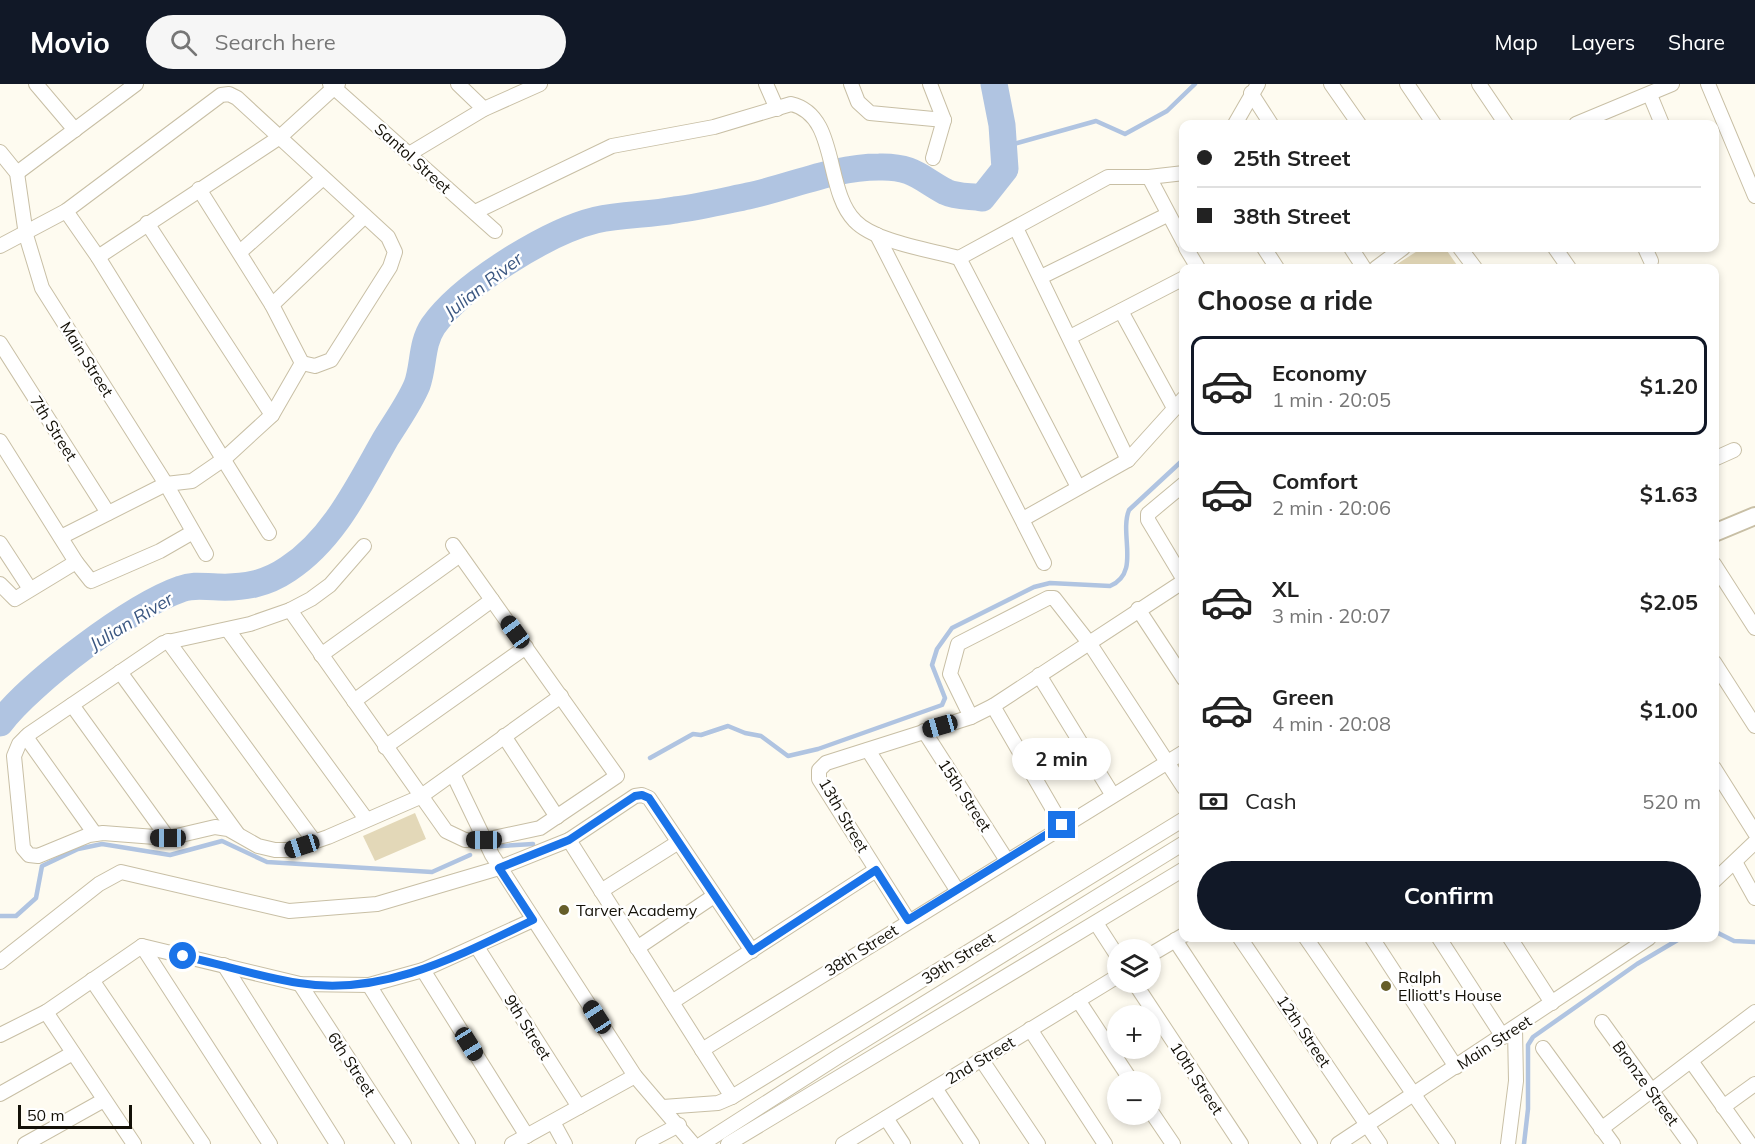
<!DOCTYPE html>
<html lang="en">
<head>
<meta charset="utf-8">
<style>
	:root { --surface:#fff; --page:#f6f6f6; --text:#222; --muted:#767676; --line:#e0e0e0; --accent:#111827 }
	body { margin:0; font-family:Mulish,sans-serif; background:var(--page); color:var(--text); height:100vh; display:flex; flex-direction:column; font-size:22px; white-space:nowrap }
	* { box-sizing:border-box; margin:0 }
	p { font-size:20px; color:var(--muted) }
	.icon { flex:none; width:33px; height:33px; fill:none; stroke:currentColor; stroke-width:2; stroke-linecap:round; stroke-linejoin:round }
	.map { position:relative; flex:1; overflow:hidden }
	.drawer { position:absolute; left:1179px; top:180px; width:540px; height:678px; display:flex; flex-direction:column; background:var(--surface); border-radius:12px; box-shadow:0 3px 9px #0003 }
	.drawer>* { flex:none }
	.banner { position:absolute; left:1179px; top:36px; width:540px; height:132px; border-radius:12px; box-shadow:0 3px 9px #0003; display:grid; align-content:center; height:132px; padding:0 18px; background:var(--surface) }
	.controls { position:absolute; left:1107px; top:855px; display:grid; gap:12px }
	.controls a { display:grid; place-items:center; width:54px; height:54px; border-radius:50%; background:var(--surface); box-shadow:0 3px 9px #0003; font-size:30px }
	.scale { position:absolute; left:18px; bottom:15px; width:114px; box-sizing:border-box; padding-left:6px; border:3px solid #131007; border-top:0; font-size:16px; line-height:21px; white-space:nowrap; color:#131007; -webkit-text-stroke:4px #fff; paint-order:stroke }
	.end { position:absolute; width:27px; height:27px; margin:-14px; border:8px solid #1a73e8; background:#fff; box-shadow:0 0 0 3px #fff }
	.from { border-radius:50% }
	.bubble { position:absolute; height:42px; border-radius:21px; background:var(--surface); box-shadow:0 3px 9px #0003; font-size:20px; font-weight:700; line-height:42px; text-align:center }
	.car { position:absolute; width:18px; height:36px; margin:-18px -9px; border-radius:8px; box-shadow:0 0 4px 2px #0007; background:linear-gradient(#222 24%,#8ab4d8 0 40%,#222 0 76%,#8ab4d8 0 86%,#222 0) }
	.banner b { display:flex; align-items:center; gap:21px; height:57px; font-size:22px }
	.banner b+b { border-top:2px solid var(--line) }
	.banner i { width:15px; height:15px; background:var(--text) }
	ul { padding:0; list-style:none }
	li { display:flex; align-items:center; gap:18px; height:99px; margin:0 12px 9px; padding:0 6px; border:3px solid transparent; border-radius:12px }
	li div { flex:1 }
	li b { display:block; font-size:22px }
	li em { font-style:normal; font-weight:700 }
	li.on { border-color:var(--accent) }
	li>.icon { width:54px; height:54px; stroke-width:1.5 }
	h2 { padding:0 18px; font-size:27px; line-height:72px }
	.pay { display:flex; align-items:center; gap:15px; height:66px; padding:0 18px; font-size:22px }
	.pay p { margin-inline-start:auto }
	.action { display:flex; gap:12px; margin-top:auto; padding:12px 18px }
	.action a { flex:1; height:69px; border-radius:36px; background:var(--accent); color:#fff; font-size:24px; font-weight:700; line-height:69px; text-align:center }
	header { display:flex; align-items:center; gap:36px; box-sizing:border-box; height:84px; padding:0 30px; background:var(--accent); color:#fff }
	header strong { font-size:28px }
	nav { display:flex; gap:33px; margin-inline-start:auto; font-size:21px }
	.search { width:420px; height:54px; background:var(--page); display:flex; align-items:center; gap:15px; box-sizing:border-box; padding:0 21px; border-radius:33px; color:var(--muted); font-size:22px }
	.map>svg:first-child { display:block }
	.green { fill:#e3d8b8 }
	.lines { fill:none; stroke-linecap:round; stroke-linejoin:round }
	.stream { stroke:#b0c4e1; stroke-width:4.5 }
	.river { stroke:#b0c4e1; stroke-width:27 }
	.minor-casing { stroke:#c8bfa5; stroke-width:16 }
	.tertiary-casing { stroke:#c8bfa5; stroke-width:20 }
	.minor { stroke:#fff; stroke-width:14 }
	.tertiary { stroke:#fff; stroke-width:16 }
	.route { stroke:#1a73e8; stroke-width:8 }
	.poi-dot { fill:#665e2a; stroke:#fff; stroke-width:2 }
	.labels { text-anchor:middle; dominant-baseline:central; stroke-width:5; stroke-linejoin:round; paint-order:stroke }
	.street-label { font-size:16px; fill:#131007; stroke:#fff }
	.poi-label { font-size:16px; fill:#131007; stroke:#fff; text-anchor:start }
	.water-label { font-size:18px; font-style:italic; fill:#3b5781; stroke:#fff }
</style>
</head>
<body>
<header>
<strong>Movio</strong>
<div class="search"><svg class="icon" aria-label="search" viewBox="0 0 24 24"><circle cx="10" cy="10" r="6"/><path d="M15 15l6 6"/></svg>Search here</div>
<nav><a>Map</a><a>Layers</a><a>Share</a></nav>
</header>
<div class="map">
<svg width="1755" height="1060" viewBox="0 0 1755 1060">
	<rect width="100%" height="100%" fill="#fefbf0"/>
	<!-- green -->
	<g class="green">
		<polygon points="1422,164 1445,164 1459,184 1391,184"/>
		<polygon points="415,729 426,755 375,777 363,752"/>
	</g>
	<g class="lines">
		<!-- stream -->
		<g class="stream">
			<polyline points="1003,63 1096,37 1125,50 1167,27 1195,0"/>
			<path d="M650 674 693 650 701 651 728 642 745 649 761 652 788 672 818 665 942 621 945 614 932 581 937 565 952 544 1034 503 1050 499 1110 502C1141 489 1119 451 1129 426L1184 375"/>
			<polyline points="500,762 533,760"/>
			<polyline points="0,832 16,832 36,814 42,782 78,765 102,760 170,771 222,757 267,778 432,788 470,771"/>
			<polyline points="1714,847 1734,857 1755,858"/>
			<polyline points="1524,1060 1528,1025 1528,961 1533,953 1637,880 1681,854"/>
		</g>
		<!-- river -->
		<path class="river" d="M0 639C31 598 132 522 181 505 194 500 205 503 218 503 244 504 266 500 288 485 334 455 359 401 386 354 397 336 409 320 417 301 424 282 421 260 433 242 462 201 547 148 596 136 622 130 649 131 675 126 699 123 724 117 748 112 791 103 833 83 879 83 913 82 920 94 946 108 956 113 971 112 982 114L1005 85 1002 41 994 0"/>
		<defs>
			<g id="minor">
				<polyline points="36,0 75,46"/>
				<polyline points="330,0 495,147"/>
				<polyline points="458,0 484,25"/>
				<polyline points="766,0 777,25"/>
				<polyline points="851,0 858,18 870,29 944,36"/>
				<polyline points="930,0 944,36 933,74"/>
				<polyline points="1331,0 1359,40"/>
				<polyline points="1407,0 1434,40"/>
				<polyline points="1479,0 1506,40"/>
				<polyline points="1708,0 1755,112"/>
				<polyline points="1251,9 1271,40"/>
				<polyline points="1650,11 1662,40"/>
				<polyline points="1235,40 1258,0"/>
				<polyline points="1576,40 1672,0"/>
				<polyline points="0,68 17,89 26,151 42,204 166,400 206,470"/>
				<polyline points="409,70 484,25 540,0"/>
				<polyline points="17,89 136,0"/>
				<polyline points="1149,93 1184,89"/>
				<polyline points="66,127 98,173 269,449"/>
				<path d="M475 128 612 62 714 43 791 20C839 31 824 106 855 137 875 158 931 166 959 174L1108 93H1149L1184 159"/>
				<polyline points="147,139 272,331"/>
				<polyline points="1016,144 1128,376"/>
				<polyline points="877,151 1044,479"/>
				<polyline points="0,162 66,127 221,11 229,10 237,14 388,153 395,168 390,183 331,276 315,282 302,279"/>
				<polyline points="1186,164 1198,184"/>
				<polyline points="1264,164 1277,184"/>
				<polyline points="1351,164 1364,184"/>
				<polyline points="1460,164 1475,184"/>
				<polyline points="1555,164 1569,184"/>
				<polyline points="1645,164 1651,177"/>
				<polyline points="240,168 323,94"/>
				<polyline points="98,173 280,53 338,0"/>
				<polyline points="959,174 1078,403"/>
				<polyline points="1376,184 1403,164"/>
				<polyline points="1041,193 1167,131"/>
				<polyline points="272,221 365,132"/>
				<polyline points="1121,227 1174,324"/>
				<polyline points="1070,253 1184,194"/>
				<polyline points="0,259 108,429"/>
				<polyline points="0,357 76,478 91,497 160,467 193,448"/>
				<polyline points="1714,375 1734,366"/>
				<polyline points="1184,400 1148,430 1148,436 1184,496"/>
				<polyline points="1023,435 1128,376 1184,314"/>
				<polyline points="61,453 166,400 192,397 224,375 272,331 302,279 272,221 199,105"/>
				<polyline points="0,459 30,505"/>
				<polyline points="364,462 330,501 311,515 290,526 250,540 163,559 29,650 19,660 14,672 23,764 29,771 38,772 89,751 103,749 168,754 215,743 228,745 258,762 275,766 290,766 328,753 420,713 561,612"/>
				<polyline points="1714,480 1755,544"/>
				<polyline points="0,500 15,515 76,478"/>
				<polyline points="1138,525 1184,595"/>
				<polyline points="290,526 446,747 465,756 484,756 540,744 617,692 453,461"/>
				<polyline points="228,546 366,735"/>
				<polyline points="168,557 314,757"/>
				<polyline points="321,571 460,471"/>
				<polyline points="1714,578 1755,642"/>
				<polyline points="120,588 237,749"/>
				<polyline points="1039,591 1112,710"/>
				<polyline points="354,617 492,516"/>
				<polyline points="72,621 168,754"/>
				<polyline points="993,622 1062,741"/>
				<polyline points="971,633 950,590 958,560 1048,514 1054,514 1090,560 1184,704"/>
				<polyline points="924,647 1006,775"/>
				<polyline points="504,652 557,733"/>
				<polyline points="26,653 95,750"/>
				<polyline points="385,663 526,563"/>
				<polyline points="868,666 957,806"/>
				<polyline points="1714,684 1755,749"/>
				<polyline points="453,690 492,771 635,992 512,1060"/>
				<polyline points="569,756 635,712 642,711 649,714 752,867"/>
				<polyline points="1735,778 1755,814"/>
				<polyline points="1714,797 1755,758"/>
				<polyline points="601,807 677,759"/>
				<polyline points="908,836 819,695 819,686 826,679 971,633 993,622 1184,497"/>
				<polyline points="1096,839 1118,873"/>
				<polyline points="1240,854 1380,1060"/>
				<polyline points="1306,854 1448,1060"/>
				<polyline points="1372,854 1456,983"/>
				<polyline points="1439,854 1503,953"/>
				<polyline points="1510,854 1552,919"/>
				<polyline points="1175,856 1310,1060"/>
				<polyline points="142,862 270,1060"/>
				<polyline points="477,863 579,1023"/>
				<polyline points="637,864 714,812"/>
				<polyline points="1150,871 1184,851"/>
				<polyline points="0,878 99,800 121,788 289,827 377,820 499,784 569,756 732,1013 718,1019 663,1023"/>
				<polyline points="224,881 337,1060"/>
				<polyline points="423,886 527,1052"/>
				<polyline points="92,896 203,1060"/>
				<polyline points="1134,898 1241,1060"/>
				<polyline points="300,900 404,1060"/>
				<polyline points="369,901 468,1060"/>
				<polyline points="1078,916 1132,998"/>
				<polyline points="672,918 876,786"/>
				<polyline points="46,928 134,1060"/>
				<polyline points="1602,938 1690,1060"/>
				<polyline points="1030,945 1105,1060"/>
				<polyline points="0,951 46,928 142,862 300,900 369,901 423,886 533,836"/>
				<polyline points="1543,964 1613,1060"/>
				<polyline points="702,966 1184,668"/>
				<polyline points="981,975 1038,1060"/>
				<polyline points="1691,977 1750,1060"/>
				<polyline points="635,992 693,1060"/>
				<polyline points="935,1004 972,1060"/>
				<polyline points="0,1010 73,969"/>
				<polyline points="732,1013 1184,735"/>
				<polyline points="1723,1023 1755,1000"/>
				<polyline points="1150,1026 1173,1060"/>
				<polyline points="886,1034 903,1060"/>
				<polyline points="553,1038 565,1060"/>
				<polyline points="1601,1045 1755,928"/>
				<polyline points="25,1060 104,1016"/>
				<polyline points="643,1060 679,1041"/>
				<polyline points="702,1060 839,972 1184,759"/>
				<polyline points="728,1060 1184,785"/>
				<polyline points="843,1060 1118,892"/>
				<polyline points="1338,1060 1649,854"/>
				<polyline points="1508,1060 1516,997 1515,945"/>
			</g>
			<polyline id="tertiary" points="1714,449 1755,432"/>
		</defs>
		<!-- minor casing -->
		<use href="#minor" class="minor-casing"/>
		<!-- tertiary casing -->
		<use href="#tertiary" class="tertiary-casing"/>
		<!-- minor -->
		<use href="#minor" class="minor"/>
		<!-- tertiary -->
		<use href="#tertiary" class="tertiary"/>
	</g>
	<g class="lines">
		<!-- route -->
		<path class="route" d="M183 872C221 880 260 893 299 899 383 913 460 871 533 836L499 784 569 756 635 712 642 711 649 714 752 867 876 786 908 836 1062 741"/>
	</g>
	<!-- markers -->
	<g class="poi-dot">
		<circle cx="564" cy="826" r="6"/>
		<circle cx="1386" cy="902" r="6"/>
	</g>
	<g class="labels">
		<!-- street labels -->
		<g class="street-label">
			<text transform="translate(413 74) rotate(42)">Santol Street</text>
			<text transform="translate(87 275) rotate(58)">Main Street</text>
			<text transform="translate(54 344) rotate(58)">7th Street</text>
			<text transform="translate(965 711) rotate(57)">15th Street</text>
			<text transform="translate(844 731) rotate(60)">13th Street</text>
			<text transform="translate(861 866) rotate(-32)">38th Street</text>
			<text transform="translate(958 874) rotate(-32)">39th Street</text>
			<text transform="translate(528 943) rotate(58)">9th Street</text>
			<text transform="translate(1304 947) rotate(56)">12th Street</text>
			<text transform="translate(1494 958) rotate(-33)">Main Street</text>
			<text transform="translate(980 976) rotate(-31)">2nd Street</text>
			<text transform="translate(352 980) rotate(57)">6th Street</text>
			<text transform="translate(1197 994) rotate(57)">10th Street</text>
			<text transform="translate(1646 999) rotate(54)">Bronze Street</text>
		</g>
		<!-- poi labels -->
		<g class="poi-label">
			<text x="576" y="826">Tarver Academy</text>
			<text x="1398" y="893">Ralph<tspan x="1398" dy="18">Elliott's House</tspan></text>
		</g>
		<!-- water labels -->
		<g class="water-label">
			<text transform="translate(483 201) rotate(-38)">Julian River</text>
			<text transform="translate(131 537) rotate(-31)">Julian River</text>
		</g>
	</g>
</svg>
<div class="controls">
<a><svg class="icon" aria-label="layers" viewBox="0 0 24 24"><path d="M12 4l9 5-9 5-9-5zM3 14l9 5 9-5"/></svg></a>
<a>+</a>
<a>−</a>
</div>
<div class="scale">50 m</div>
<i class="end from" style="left:183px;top:872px"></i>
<i class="end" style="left:1062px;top:741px"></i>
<div class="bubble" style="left:1012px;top:654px;width:99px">2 min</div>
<i class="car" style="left:515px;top:548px;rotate:324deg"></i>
<i class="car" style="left:940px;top:642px;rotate:254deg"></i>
<i class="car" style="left:168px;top:754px;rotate:270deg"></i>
<i class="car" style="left:484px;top:756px;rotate:270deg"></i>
<i class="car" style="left:302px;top:762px;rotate:252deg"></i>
<i class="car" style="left:597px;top:933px;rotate:327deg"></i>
<i class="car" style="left:469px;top:960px;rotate:148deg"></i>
<div class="banner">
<b><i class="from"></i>25th Street</b>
<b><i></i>38th Street</b>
</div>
<section class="drawer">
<h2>Choose a ride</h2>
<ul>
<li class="on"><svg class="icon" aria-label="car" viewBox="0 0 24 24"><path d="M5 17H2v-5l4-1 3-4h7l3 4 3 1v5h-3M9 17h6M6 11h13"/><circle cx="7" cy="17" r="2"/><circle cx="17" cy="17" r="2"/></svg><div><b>Economy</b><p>1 min · 20:05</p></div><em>$1.20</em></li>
<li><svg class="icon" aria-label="car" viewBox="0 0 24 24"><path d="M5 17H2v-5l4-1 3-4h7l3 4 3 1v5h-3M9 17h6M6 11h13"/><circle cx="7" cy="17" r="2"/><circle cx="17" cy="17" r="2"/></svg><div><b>Comfort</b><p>2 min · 20:06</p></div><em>$1.63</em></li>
<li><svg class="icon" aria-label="car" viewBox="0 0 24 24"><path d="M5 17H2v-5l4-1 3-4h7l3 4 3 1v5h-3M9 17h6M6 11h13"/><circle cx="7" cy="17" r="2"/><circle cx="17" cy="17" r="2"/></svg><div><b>XL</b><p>3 min · 20:07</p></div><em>$2.05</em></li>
<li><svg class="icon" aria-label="car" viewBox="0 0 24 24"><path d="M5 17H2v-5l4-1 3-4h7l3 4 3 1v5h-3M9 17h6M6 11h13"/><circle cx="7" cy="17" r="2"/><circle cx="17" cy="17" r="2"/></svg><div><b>Green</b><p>4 min · 20:08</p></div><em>$1.00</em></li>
</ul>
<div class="pay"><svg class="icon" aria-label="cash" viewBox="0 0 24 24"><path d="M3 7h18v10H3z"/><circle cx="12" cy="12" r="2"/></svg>Cash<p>520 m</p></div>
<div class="action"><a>Confirm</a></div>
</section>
</div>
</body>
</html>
